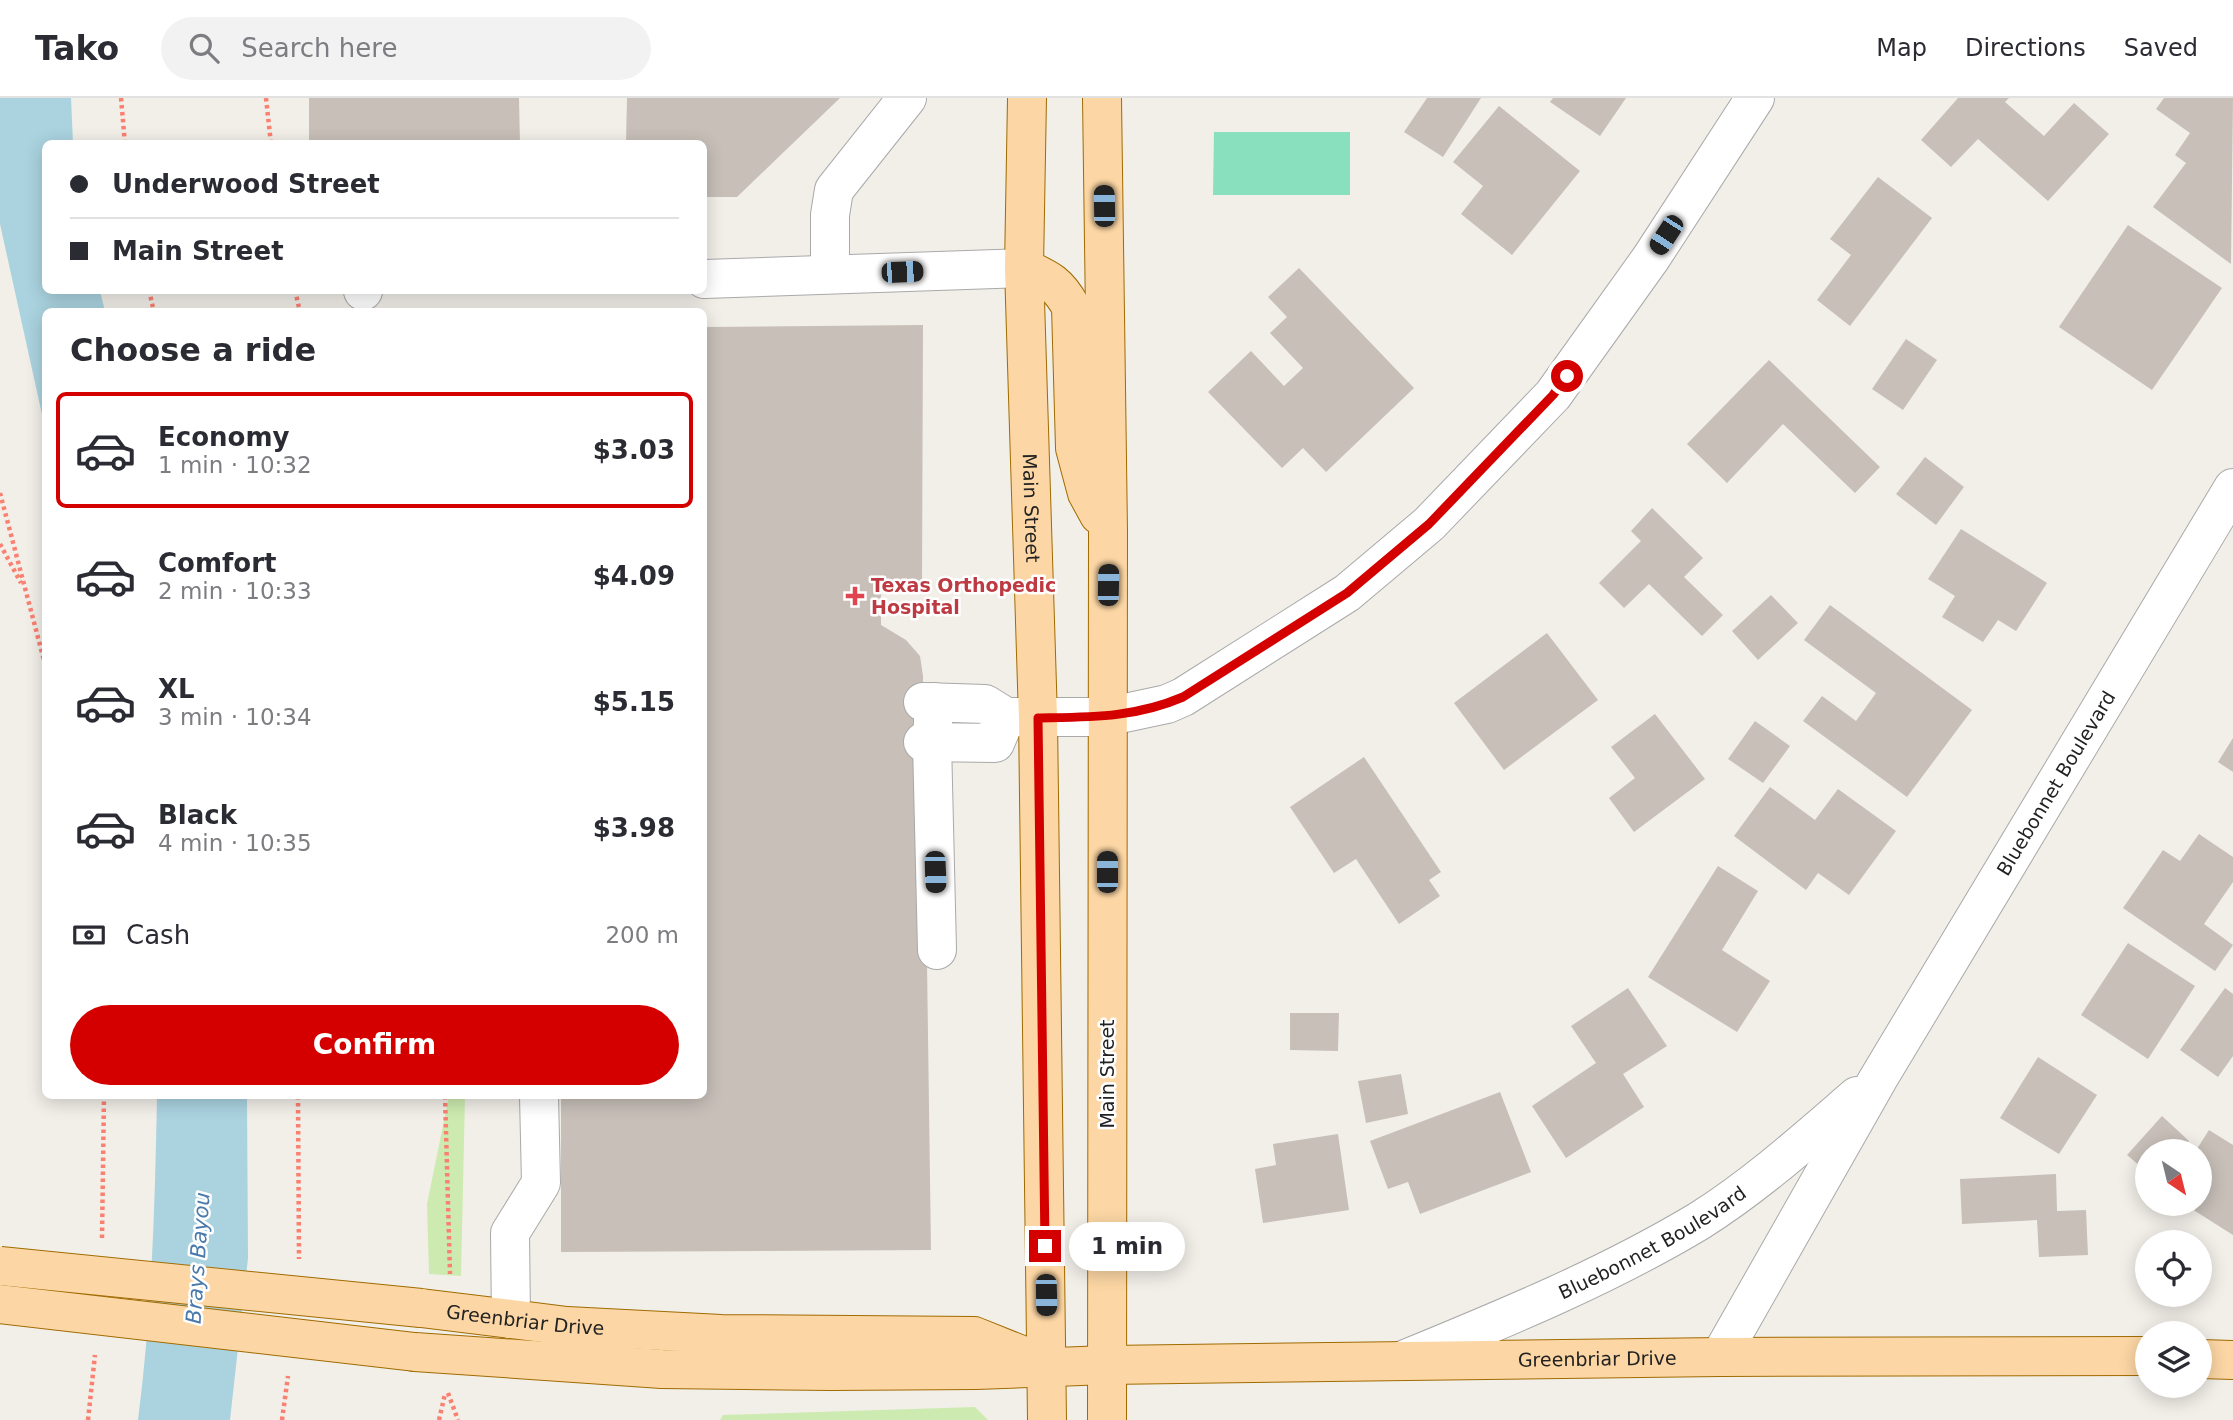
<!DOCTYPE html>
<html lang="en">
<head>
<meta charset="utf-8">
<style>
	:root { --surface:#fff; --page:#f2f2f3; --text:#2b2b33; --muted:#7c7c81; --line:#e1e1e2; --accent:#d40000 }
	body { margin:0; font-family:"DejaVu Sans",sans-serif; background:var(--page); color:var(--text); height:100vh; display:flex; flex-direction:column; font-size:26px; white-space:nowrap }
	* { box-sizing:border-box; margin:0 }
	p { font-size:23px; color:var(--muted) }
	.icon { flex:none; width:38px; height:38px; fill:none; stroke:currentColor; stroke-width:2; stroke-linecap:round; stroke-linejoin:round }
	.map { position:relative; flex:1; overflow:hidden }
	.panel { position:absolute; left:42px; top:210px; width:665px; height:791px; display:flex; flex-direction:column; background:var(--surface); border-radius:10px; box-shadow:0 4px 18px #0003 }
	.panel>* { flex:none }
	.banner { position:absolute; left:42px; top:42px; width:665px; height:154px; border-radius:10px; box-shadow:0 4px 18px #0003; display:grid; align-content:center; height:154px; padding:0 28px; background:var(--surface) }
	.needle { width:46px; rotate:145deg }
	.controls { position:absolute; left:2135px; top:1041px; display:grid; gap:14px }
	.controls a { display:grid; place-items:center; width:77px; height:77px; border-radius:50%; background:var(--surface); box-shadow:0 4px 18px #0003; font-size:35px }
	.end { position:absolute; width:32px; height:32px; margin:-16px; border:9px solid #d40000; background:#fff; box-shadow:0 0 0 4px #fff }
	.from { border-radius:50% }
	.bubble { position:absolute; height:49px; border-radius:24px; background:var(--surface); box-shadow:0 4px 18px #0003; font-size:23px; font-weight:700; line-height:49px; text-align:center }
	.car { position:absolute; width:21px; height:42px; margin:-21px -10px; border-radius:9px; box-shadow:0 0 5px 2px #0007; background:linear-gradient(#222 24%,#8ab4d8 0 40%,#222 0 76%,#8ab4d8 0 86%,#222 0) }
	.banner b { display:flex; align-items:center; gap:24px; height:66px; font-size:26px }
	.banner b+b { border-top:2px solid var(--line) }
	.banner i { width:18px; height:18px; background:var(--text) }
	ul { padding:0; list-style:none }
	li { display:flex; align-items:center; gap:21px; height:116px; margin:0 14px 10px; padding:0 14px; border:4px solid transparent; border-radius:10px }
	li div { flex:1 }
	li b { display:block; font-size:26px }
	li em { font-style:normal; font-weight:700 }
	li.current { border-color:var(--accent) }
	li>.icon { width:63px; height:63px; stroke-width:1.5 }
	h2 { padding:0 28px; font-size:32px; line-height:84px }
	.pay { display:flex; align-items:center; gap:18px; height:77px; padding:0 28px; font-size:26px }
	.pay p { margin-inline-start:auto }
	.action { display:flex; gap:14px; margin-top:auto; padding:14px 28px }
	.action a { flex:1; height:80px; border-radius:42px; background:var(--accent); color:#fff; font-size:28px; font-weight:700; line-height:80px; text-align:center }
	header { display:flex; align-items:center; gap:42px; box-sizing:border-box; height:98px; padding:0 35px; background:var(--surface); border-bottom:2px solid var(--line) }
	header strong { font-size:33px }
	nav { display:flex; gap:38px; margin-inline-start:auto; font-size:24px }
	.search { width:490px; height:63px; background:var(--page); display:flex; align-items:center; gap:18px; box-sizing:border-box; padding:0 24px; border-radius:38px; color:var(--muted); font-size:26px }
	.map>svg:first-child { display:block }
	.grass { fill:#cdebb0 }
	.pitch { fill:#88e0be }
	.water { fill:#aad3df }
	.building { fill:#c7bfb8 }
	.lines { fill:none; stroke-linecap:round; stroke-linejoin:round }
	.minor-casing { stroke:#a9a9a9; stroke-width:40 }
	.major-casing { stroke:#a06b00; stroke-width:40 }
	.path { stroke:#fa8072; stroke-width:4.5; stroke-dasharray:3.5 3.5; stroke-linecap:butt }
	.minor { stroke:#fff; stroke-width:38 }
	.major { stroke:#fcd6a4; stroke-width:38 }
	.major-bridge-casing { stroke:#a06b00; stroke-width:40; stroke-linecap:butt }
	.major-bridge { stroke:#fcd6a4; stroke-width:38 }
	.route { stroke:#d40000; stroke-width:9 }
	.health-dot { fill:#e0444e; stroke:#fff; stroke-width:2.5 }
	.labels { text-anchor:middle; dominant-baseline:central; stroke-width:5; stroke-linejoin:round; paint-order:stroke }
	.street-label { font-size:19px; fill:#222; stroke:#fff }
	.health-label { font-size:19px; font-weight:bold; fill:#be3a42; stroke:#fff; text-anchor:start }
	.water-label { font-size:21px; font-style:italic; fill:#4a7aab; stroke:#fff }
</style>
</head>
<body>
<header>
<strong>Tako</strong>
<div class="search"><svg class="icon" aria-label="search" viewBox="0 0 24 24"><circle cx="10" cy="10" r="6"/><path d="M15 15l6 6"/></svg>Search here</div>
<nav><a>Map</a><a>Directions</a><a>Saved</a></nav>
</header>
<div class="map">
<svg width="2233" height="1322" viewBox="0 0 2233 1322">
	<rect width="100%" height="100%" fill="#f2efe9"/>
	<!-- grass -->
	<g class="grass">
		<polygon points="449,998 465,998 461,1178 429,1176 427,1106"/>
		<polygon points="975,1309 988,1322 720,1322 723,1317"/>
	</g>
	<!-- pitch -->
	<polygon class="pitch" points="1214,34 1350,34 1350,97 1213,97"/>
	<!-- water -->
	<g class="water">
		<polygon points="0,0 71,0 73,45 46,46 46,192 100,193 105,213 46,214 45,330 0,126"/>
		<path d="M157 998H247L248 1160 230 1322H138C152 1214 155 1106 157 998Z"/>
	</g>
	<!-- building -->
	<g class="building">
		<polygon points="309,0 519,0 520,46 309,46"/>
		<polygon points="627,0 840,0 737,99 704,99 704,46 626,46"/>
		<polygon points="1427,0 1481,0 1443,59 1404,34"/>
		<polygon points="1553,0 1626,0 1600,38 1550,4"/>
		<polygon points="1958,0 2009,0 2005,4 2044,38 2074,5 2109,36 2048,103 1978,41 1951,69 1921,42"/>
		<polygon points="2164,0 2233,0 2231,166 2153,109 2186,65 2175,57 2190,35 2156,11"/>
		<polygon points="1499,8 1580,73 1512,157 1461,116 1483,88 1453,64"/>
		<polygon points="1878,79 1932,120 1850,228 1817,202 1851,157 1830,141"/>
		<polygon points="2128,127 2222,190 2152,292 2059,229"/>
		<polygon points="1299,170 1414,290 1326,374 1303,350 1282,370 1208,294 1251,253 1284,288 1303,270 1270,235 1287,219 1268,199"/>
		<polygon points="923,227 922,495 881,494 881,527 906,542 920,558 923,578 931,1152 561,1154 561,998 704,998 704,229"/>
		<polygon points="1906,241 1937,262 1903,312 1872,291"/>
		<polygon points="1769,262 1880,369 1855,395 1783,326 1727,385 1687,346"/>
		<polygon points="1925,359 1964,389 1936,427 1896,396"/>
		<polygon points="1652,410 1703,460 1684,479 1723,517 1702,538 1649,486 1624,510 1599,485 1641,443 1631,433"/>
		<polygon points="1961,431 2047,485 2016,533 1998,522 1983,544 1942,519 1955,498 1928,481"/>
		<polygon points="1771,497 1798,525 1758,562 1732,533"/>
		<polygon points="1830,507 1972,612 1907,699 1803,623 1822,598 1856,623 1876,595 1804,542"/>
		<polygon points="1547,535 1598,602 1504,672 1454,605"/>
		<polygon points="1655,616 1705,681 1634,734 1609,700 1635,680 1611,649"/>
		<polygon points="1755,623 1790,648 1763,685 1728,661"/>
		<polygon points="2233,640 2233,674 2218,664"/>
		<polygon points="1364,659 1441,774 1429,782 1440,798 1399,826 1356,761 1334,775 1290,709"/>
		<polygon points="1770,689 1815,722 1838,691 1896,733 1849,797 1818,775 1806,792 1734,738"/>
		<polygon points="2199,736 2233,759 2233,784 2204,826 2233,847 2215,873 2123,810 2163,752 2180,763"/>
		<polygon points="1718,768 1758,793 1722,852 1770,883 1737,934 1648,879"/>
		<polygon points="2128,845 2195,888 2148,961 2081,917"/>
		<polygon points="1628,890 1667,948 1623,976 1644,1009 1566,1060 1532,1008 1596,965 1571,928"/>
		<polygon points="2225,890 2233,896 2233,958 2218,979 2180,952"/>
		<polygon points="1290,915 1339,915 1338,953 1290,952"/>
		<polygon points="2038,959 2097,997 2059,1056 2000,1020"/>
		<polygon points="1401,976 1408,1016 1366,1025 1358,983"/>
		<polygon points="1500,994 1531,1074 1420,1116 1408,1084 1388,1091 1370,1043"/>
		<polygon points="2162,1018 2189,1043 2180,1054 2147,1054 2147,1074 2127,1057"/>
		<polygon points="2209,1032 2233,1047 2233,1137 2184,1106 2200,1106 2200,1054 2195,1054"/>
		<polygon points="1338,1036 1349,1112 1263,1125 1255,1071 1276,1067 1273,1046"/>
		<polygon points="2056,1076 2057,1113 2086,1112 2088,1157 2039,1159 2037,1122 1962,1126 1960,1081"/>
	</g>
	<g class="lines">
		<defs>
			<g id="minor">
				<polyline points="830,176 830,117 834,92 907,0"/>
				<polyline points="704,181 1024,170"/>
				<polyline points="363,193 363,192"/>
				<polyline points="923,604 985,606 1006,619 1106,619 1167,606 1183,599 1347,495 1429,426 1553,297 1651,160 1755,0"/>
				<polyline points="934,604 932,644 937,852"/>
				<polyline points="923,644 995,645 1006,619"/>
				<polyline points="511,1221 510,1135 541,1085 539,998"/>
				<path id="s1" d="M1720 1259 1878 981 2233 390"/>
				<path id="s2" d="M1401 1263C1503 1221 1604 1180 1699 1123 1756 1087 1806 1042 1857 998"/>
			</g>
			<g id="major">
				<path id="s3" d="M1027 0 1024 170 1038 620 1047 1322"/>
				<polyline points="1102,0 1108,434 1107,1322"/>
				<path d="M1024 170C1048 181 1058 185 1071 209L1075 350 1087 395 1099 417"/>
				<path id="s4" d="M421 1210 567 1228 721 1236 974 1238 1039 1264"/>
				<path id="s5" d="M415 1254 662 1271 831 1273 976 1272 1107 1267 1720 1259 2147 1258"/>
				<polyline points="2200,1261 2233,1262"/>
			</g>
		</defs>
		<!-- minor casing -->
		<use href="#minor" class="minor-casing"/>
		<!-- major casing -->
		<use href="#major" class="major-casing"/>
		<!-- path -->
		<g class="path">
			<polyline points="121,0 125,46"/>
			<polyline points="266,0 271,46"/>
			<polyline points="149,192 154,214"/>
			<polyline points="295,192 300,214"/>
			<polyline points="0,395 46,570"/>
			<polyline points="0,446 21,485"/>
			<polyline points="298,998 299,1161"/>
			<polyline points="445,998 450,1176"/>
			<polyline points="102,1140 104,998"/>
			<polyline points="448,1295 458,1322"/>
			<polyline points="88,1322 95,1257"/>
			<polyline points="282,1322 288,1278"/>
			<polyline points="439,1322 445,1296"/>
		</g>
		<!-- minor -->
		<use href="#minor" class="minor"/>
		<!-- major -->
		<use href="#major" class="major"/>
		<defs>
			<g id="major-bridge">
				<polyline points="0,1168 421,1210"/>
				<polyline points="0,1206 415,1254"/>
			</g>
		</defs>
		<!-- major-bridge casing -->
		<use href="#major-bridge" class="major-bridge-casing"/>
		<!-- major-bridge -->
		<use href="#major-bridge" class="major-bridge"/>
	</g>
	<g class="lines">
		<!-- route -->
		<path class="route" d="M1045 1148 1038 620C1090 619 1134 620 1183 599L1347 495 1429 426 1553 297 1567 278"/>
	</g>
	<!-- markers -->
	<path class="health-dot" d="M851.5 487.5h7v7h7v7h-7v7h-7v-7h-7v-7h7z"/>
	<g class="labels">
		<!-- street labels -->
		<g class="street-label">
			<text stroke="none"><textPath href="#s3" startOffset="410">Main Street</textPath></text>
			<text stroke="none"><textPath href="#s1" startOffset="665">Bluebonnet Boulevard</textPath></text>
			<text transform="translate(1107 976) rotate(-90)">Main Street</text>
			<text stroke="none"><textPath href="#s2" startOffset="278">Bluebonnet Boulevard</textPath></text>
			<text stroke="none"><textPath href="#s4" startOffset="105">Greenbriar Drive</textPath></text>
			<text stroke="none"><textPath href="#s5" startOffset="1183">Greenbriar Drive</textPath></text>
		</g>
		<!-- health labels -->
		<g class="health-label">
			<text x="871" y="487">Texas Orthopedic<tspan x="871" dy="22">Hospital</tspan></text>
		</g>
		<!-- water labels -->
		<g class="water-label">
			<text transform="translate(198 1160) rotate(-86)">Brays Bayou</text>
		</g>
	</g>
</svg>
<div class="controls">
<a><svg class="needle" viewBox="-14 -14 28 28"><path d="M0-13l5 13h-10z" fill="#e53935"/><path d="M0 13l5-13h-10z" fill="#7c7c81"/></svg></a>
<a><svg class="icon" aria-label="locate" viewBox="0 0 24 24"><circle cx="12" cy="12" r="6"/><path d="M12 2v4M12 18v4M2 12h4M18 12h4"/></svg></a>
<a><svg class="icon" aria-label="layers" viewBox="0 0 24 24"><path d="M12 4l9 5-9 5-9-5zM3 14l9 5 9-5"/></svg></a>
</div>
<i class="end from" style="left:1567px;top:278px"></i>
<i class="end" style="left:1045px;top:1148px"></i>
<div class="bubble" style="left:1069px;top:1124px;width:116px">1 min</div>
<i class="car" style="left:1104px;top:108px;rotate:359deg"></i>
<i class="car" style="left:1666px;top:137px;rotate:213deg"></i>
<i class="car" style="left:902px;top:174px;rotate:88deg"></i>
<i class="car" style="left:1108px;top:487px;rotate:1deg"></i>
<i class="car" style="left:935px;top:774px;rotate:178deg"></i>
<i class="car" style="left:1107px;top:774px;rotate:0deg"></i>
<i class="car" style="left:1046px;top:1197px;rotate:179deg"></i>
<div class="banner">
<b><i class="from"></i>Underwood Street</b>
<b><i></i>Main Street</b>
</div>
<section class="panel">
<h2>Choose a ride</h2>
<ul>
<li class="current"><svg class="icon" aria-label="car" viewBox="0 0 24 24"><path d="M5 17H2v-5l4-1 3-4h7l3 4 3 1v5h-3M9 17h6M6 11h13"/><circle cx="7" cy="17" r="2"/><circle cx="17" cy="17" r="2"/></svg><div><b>Economy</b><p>1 min · 10:32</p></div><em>$3.03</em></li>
<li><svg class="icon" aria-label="car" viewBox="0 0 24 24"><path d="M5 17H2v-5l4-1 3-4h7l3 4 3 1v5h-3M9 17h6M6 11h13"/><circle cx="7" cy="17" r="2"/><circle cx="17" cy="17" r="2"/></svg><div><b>Comfort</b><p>2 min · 10:33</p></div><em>$4.09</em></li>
<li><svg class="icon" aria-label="car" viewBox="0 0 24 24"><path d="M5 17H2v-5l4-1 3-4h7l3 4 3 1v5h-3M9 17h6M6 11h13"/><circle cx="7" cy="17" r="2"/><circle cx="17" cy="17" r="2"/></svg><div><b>XL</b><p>3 min · 10:34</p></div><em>$5.15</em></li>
<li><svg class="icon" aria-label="car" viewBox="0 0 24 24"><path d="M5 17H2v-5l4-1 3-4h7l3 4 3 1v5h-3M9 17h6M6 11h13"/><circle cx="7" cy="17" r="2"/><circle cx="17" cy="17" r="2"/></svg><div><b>Black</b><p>4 min · 10:35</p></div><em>$3.98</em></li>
</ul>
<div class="pay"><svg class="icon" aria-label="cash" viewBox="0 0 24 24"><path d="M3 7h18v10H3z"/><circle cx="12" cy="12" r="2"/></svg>Cash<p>200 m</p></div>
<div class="action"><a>Confirm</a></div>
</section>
</div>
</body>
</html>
